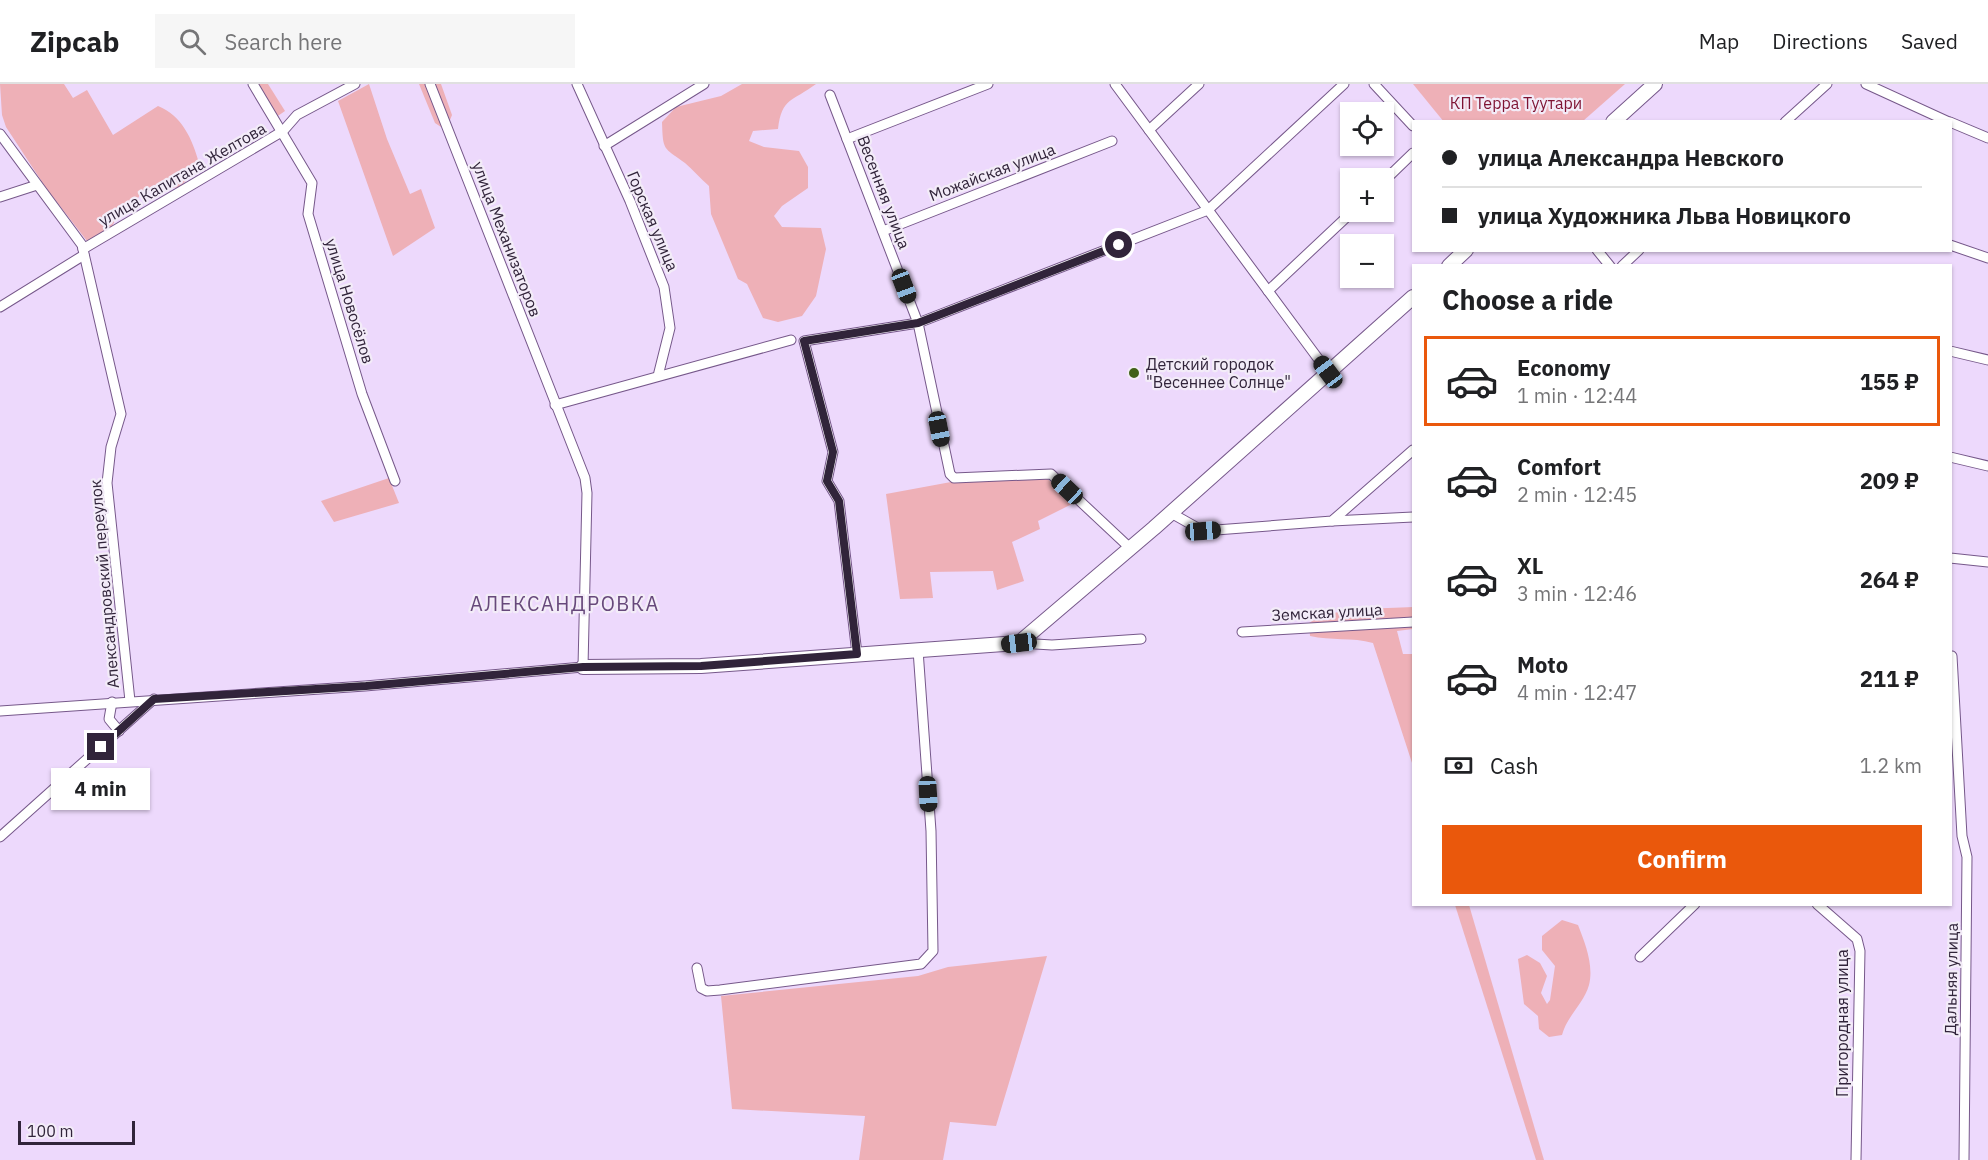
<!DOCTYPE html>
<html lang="en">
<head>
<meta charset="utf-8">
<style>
	:root { --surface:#fff; --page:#f6f6f6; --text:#202124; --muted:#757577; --line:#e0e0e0; --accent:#ea580c }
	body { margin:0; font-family:"IBM Plex Sans",sans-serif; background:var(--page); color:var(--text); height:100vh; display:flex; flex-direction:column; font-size:22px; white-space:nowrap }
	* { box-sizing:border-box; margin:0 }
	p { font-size:20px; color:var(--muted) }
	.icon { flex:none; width:33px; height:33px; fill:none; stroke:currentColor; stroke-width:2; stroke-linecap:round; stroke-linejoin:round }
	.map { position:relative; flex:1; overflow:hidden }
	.details { position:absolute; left:1412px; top:180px; width:540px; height:642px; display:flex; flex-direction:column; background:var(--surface); border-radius:0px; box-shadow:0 2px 4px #0004 }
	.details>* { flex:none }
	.banner { position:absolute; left:1412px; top:36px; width:540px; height:132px; border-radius:0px; box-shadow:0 2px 4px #0004; display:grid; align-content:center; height:132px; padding:0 30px; background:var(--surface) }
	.tools { position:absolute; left:1340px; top:18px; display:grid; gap:12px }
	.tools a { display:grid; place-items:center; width:54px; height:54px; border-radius:0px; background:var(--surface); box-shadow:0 2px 4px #0004; font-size:30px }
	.scale { position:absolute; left:18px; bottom:15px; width:117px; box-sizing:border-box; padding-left:6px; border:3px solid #31243a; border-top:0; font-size:16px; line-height:21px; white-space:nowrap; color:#31243a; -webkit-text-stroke:4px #f3ecf8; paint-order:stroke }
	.end { position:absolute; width:27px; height:27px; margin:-14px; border:8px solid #31243a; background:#fff; box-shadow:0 0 0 3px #fff }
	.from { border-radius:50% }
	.bubble { position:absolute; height:42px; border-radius:0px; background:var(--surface); box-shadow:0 2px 4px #0004; font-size:20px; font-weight:700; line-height:42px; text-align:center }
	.car { position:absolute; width:18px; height:36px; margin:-18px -9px; border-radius:8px; box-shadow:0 0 4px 2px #0007; background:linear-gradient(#222 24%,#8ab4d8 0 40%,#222 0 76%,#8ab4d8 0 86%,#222 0) }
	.banner b { display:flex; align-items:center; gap:21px; height:57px; font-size:22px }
	.banner b+b { border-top:2px solid var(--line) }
	.banner i { width:15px; height:15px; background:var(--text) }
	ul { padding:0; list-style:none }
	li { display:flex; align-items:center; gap:18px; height:90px; margin:0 12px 9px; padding:0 18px; border:3px solid transparent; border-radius:0px }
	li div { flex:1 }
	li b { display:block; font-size:22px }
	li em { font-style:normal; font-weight:700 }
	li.active { border-color:var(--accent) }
	li>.icon { width:54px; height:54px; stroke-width:1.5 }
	h2 { padding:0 30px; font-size:27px; line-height:72px }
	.pay { display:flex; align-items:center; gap:15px; height:66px; padding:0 30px; font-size:22px }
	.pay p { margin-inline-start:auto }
	.action { display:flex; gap:12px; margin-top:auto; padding:12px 30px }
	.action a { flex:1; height:69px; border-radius:0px; background:var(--accent); color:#fff; font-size:24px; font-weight:700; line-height:69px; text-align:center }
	header { display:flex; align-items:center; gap:36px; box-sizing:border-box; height:84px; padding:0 30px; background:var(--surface); border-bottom:2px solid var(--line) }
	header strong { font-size:28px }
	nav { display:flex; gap:33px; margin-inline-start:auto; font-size:21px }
	.search { width:420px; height:54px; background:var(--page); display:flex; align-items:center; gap:15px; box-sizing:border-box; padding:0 21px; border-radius:0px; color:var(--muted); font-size:22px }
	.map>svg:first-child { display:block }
	.green { fill:#eeb0b7 }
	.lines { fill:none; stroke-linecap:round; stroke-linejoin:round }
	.street-casing { stroke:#76588a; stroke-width:11 }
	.secondary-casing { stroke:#76588a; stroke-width:16 }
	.street { stroke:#fff; stroke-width:9 }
	.secondary { stroke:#fff; stroke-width:14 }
	.route { stroke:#31243a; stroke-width:8 }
	.poi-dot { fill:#406117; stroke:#f3ecf8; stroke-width:2 }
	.labels { text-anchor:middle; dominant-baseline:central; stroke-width:4.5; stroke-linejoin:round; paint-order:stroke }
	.park-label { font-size:16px; fill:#7e1232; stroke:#f3ecf8 }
	.street-label { font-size:16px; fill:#31243a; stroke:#f3ecf8 }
	.poi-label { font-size:16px; fill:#31243a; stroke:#f3ecf8; text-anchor:start }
	.quarter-label { font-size:20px; letter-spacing:1.5px; fill:#67497b; stroke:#f3ecf8 }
</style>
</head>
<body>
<header>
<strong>Zipcab</strong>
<div class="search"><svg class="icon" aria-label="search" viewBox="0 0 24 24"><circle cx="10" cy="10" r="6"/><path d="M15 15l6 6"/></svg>Search here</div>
<nav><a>Map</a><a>Directions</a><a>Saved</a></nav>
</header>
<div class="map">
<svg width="1988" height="1076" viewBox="0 0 1988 1076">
	<rect width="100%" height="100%" fill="#edd9fc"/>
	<!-- green -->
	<g class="green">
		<path d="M0 0H64L73 14 87 6 113 51 158 22C182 32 192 54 199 79L194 90 178 104 154 101 142 108 136 117 124 122 112 142 87 157 46 104 6 43 2 31Z"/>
		<polygon points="250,0 268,0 285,27 272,36"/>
		<polygon points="369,0 387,55 410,110 421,105 435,144 393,172 338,17"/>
		<polygon points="419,0 441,0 452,31 450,36 441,43 435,39"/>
		<path d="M742 0H816C792 18 782 13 778 45L753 47 749 57 764 63 799 67 808 83V104L782 122 774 132 782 143 821 144 826 165 816 212 802 232 778 238 763 234 747 200 738 195 711 130 709 102C701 95 693 86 685 79 663 63 663 67 662 38L676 23 721 12Z"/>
		<polygon points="1413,0 1625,0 1583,37 1444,38"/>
		<polygon points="389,394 399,419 334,438 321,417"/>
		<polygon points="1046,394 1069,410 1074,419 1038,437 1040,445 1012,458 1024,497 997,506 993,487 930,488 933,514 900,515 886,410 951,398"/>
		<path d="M1413 523V545L1397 547 1403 570H1413V682L1373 559C1352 553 1331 557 1310 552L1309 539C1332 522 1384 525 1413 523Z"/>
		<polygon points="1455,821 1469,821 1544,1076 1536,1076"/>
		<path d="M1562 836 1578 841C1585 859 1594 881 1589 901 1584 919 1567 932 1562 951L1549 953 1539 945 1538 932 1524 920 1518 875 1527 871 1540 879 1547 892 1541 909 1547 920 1550 916 1555 882 1542 866V852Z"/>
		<polygon points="1047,872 996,1042 950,1038 943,1076 859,1076 865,1032 732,1025 721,912 918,892 948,883"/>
	</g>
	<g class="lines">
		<defs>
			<g id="street">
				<polyline points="253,0 312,99 308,130 362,310 395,397"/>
				<polyline points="577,0 630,117 664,203 670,244 658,292"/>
				<polyline points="1115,0 1328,288"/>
				<polyline points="1374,0 1413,42"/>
				<polyline points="1866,0 1949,38"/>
				<polyline points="830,11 918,239 950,390 954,394 1051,390 1130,464"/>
				<polyline points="1785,38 1827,0"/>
				<polyline points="1950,38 1988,54"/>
				<polyline points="1149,46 1199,0"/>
				<polyline points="0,50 82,161 121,330 111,363 107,399 130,617"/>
				<polyline points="847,55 988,0"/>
				<polyline points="604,62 704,0"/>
				<polyline points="1383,98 1413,69"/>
				<polyline points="0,113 37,101"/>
				<polyline points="883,147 1112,57"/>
				<polyline points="1950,161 1988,174"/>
				<polyline points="83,165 283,47 297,31 355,0"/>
				<polyline points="1597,166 1610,182"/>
				<polyline points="1622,182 1639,166"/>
				<polyline points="1268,207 1352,128"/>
				<polyline points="0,223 84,171"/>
				<polyline points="1950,267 1988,276"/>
				<polyline points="555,321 791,256"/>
				<polyline points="1950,373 1988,382"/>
				<polyline points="1171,429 1203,447 1332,437 1413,366"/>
				<polyline points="1332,437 1413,433"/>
				<polyline points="1950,474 1988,478"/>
				<polyline points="1242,548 1413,538"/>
				<polyline points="1019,559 1052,561 1141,555"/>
				<polyline points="857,570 839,417 827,397 833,368 804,257 918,239 1208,126 1344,0"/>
				<polyline points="1952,572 1962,752 1967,773 1964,1076"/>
				<polyline points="112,618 109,635 119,647"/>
				<polyline points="0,627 365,602 583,583 587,409 585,394 430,0"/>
				<polyline points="0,753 154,615"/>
				<polyline points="1817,820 1857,855 1860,867 1856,1076"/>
				<polyline points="1640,873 1695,820"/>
				<polyline points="697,884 701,904 707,907 720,906 921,880 933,867 931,747 918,566"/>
			</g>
			<g id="secondary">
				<polyline points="1613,38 1655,0"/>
				<polyline points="1449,182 1466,166"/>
				<polyline points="583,583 701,582 1019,559 1154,444 1413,213"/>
			</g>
		</defs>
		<!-- street casing -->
		<use href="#street" class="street-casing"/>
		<!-- secondary casing -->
		<use href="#secondary" class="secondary-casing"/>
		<!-- street -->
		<use href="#street" class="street"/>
		<!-- secondary -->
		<use href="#secondary" class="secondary"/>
	</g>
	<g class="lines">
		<!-- route -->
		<polyline class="route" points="101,663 154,615 366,602 583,583 701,582 857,570 839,417 827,397 833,368 804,257 918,239 1119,161"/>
	</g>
	<!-- markers -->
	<circle class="poi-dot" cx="1134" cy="289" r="6"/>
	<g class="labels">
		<!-- park labels -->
		<g class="park-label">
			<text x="1516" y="19">КП Терра Туутари</text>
		</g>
		<!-- street labels -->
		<g class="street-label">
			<text transform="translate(992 88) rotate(-21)">Можайская улица</text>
			<text transform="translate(182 90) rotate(-30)">улица Капитана Желтова</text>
			<text transform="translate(884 108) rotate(69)">Весенняя улица</text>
			<text transform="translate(653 137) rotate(67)">Горская улица</text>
			<text transform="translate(507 155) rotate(69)">улица Механизаторов</text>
			<text transform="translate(350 217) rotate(73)">улица Новосёлов</text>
			<text transform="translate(104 500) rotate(-95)">Александровский переулок</text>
			<text transform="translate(1327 528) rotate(-3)">Земская улица</text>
			<text transform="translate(1951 895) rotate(-89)">Дальняя улица</text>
			<text transform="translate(1842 939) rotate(-90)">Пригородная улица</text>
		</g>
		<!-- poi labels -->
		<g class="poi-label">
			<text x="1146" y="280">Детский городок<tspan x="1146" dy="18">"Весеннее Солнце"</tspan></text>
		</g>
		<!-- quarter labels -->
		<g class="quarter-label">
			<text x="565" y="519">АЛЕКСАНДРОВКА</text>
		</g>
	</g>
</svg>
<div class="tools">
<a><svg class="icon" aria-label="locate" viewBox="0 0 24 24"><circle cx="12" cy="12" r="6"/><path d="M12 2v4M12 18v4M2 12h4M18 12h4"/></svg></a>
<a>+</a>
<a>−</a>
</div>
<div class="scale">100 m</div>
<i class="end from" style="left:1119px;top:161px"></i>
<i class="end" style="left:101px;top:663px"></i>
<div class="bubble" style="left:51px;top:684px;width:99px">4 min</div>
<i class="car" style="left:904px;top:202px;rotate:159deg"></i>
<i class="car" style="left:1328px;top:288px;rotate:323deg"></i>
<i class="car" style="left:939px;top:345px;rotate:169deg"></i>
<i class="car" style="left:1067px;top:405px;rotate:313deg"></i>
<i class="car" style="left:1203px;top:447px;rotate:86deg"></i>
<i class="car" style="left:1019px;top:559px;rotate:263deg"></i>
<i class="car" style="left:928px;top:710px;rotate:177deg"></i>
<div class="banner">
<b><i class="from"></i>улица Александра Невского</b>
<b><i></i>улица Художника Льва Новицкого</b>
</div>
<section class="details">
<h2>Choose a ride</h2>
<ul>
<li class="active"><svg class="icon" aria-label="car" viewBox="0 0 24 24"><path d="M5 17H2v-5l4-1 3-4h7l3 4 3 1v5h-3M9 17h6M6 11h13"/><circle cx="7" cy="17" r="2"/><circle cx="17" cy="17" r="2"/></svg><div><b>Economy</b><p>1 min · 12:44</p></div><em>155 ₽</em></li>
<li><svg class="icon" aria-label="car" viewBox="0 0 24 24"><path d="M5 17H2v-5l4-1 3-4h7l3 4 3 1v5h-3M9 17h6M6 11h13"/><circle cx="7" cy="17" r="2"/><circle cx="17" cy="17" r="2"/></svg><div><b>Comfort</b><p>2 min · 12:45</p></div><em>209 ₽</em></li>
<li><svg class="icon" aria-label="car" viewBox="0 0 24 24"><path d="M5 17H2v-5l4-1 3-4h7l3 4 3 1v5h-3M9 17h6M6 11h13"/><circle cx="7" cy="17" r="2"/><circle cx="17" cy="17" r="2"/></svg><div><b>XL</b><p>3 min · 12:46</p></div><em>264 ₽</em></li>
<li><svg class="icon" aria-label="car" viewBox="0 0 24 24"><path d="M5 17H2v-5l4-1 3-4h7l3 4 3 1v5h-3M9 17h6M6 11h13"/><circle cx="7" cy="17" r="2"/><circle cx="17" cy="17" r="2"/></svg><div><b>Moto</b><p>4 min · 12:47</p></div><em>211 ₽</em></li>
</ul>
<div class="pay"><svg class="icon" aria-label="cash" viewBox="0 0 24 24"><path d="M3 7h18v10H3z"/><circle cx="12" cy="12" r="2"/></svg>Cash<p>1.2 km</p></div>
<div class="action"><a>Confirm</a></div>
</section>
</div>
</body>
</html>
